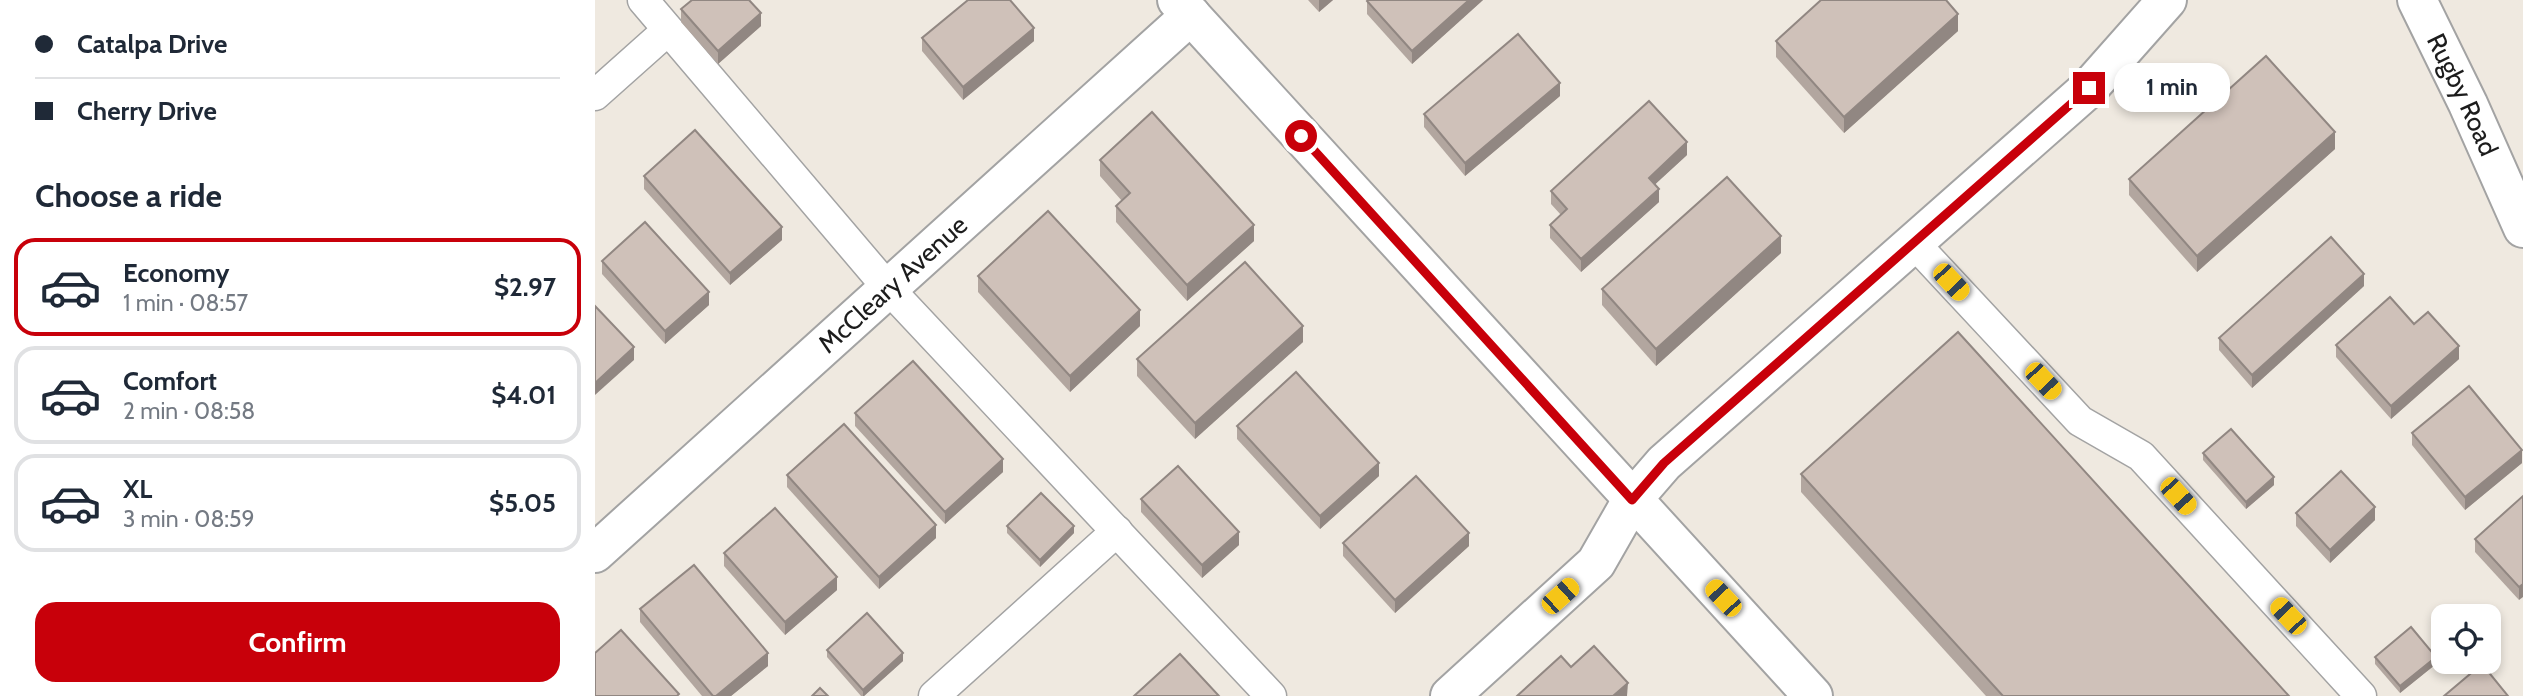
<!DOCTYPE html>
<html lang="en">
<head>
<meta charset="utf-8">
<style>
	:root { --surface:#fff; --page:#f6f6f7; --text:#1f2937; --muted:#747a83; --line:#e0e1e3; --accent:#c8000a }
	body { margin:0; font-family:Cabin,sans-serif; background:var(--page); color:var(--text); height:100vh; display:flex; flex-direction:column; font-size:26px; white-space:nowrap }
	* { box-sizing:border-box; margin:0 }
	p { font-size:23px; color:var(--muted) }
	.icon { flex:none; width:38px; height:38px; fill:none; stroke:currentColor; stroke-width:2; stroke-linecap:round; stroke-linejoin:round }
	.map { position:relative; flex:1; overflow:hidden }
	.drawer { display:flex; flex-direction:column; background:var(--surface); width:595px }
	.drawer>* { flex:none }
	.guide { display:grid; align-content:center; height:154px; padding:0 35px; background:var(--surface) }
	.fabs { position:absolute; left:1836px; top:604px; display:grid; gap:14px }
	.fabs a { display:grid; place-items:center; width:70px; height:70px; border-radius:14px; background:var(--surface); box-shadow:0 4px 10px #0003; font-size:35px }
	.end { position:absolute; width:32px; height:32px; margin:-16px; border:9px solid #c8000a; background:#fff; box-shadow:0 0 0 4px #fff }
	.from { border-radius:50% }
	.bubble { position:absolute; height:49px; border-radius:21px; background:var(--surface); box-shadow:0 4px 10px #0003; font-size:23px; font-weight:700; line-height:49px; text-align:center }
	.car { position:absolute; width:21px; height:42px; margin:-21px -10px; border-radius:9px; box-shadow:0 0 5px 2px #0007; background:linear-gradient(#f5c518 24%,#345 0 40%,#f5c518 0 76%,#345 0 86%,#f5c518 0) }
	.guide b { display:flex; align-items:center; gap:24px; height:66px; font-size:26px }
	.guide b+b { border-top:2px solid var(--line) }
	.guide i { width:18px; height:18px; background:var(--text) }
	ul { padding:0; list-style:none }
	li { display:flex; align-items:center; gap:21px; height:98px; margin:0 14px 10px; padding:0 21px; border:4px solid var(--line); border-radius:21px }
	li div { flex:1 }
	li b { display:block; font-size:26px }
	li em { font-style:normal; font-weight:700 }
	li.current { border-color:var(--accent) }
	li>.icon { width:63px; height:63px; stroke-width:1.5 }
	h2 { padding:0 35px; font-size:32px; line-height:84px }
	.action { display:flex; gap:14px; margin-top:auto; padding:14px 35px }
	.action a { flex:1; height:80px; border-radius:21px; background:var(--accent); color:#fff; font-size:28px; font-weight:700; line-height:80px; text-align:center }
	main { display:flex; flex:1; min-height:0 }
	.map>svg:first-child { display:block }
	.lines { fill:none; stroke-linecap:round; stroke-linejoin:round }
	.service-casing { stroke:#a3a3a3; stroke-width:33 }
	.minor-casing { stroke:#a3a3a3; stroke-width:42 }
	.tertiary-casing { stroke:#a3a3a3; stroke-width:42 }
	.service { stroke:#fff; stroke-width:30 }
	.minor { stroke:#fff; stroke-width:38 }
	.tertiary { stroke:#fff; stroke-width:38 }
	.wall { fill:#b2a69f }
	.shaded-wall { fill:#918782 }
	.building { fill:#cfc1b9; stroke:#918782; stroke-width:2 }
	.route { stroke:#c8000a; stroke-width:9 }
	.labels { text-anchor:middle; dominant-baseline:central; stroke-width:6; stroke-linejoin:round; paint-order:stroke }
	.street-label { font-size:26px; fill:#1c1c1c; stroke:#fff }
</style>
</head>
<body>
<main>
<section class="drawer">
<div class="guide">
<b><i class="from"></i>Catalpa Drive</b>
<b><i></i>Cherry Drive</b>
</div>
<h2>Choose a ride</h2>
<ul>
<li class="current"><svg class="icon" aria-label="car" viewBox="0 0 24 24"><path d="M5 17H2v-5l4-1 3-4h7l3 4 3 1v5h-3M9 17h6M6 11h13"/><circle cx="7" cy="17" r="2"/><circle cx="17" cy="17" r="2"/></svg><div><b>Economy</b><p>1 min · 08:57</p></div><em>$2.97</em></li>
<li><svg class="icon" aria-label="car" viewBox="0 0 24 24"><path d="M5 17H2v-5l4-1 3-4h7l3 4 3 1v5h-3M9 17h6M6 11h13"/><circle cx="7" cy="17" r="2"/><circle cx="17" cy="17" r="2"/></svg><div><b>Comfort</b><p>2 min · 08:58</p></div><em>$4.01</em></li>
<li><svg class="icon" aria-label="car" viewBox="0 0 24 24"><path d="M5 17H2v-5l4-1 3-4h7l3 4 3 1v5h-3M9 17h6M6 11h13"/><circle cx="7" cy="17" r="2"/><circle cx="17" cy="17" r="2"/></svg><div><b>XL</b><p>3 min · 08:59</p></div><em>$5.05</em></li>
</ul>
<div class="action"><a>Confirm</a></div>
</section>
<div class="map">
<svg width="1928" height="696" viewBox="0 0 1928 696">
	<rect width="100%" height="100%" fill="#efe9e0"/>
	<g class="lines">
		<defs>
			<g id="service">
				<polyline points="48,0 293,288 676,696"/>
				<polyline points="0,95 73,30"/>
				<polyline points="1319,243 1485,421 1546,456 1766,696"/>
				<polyline points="339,696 522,531"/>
			</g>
			<g id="minor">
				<path id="s1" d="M1822 0 1873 104 1928 228"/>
				<path id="s2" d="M0 553 596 15"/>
				<polyline points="855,696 1001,563 1037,500 1069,463 1494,88 1572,0"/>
			</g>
			<polyline id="tertiary" points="582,0 1218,696"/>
		</defs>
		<!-- service casing -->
		<use href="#service" class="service-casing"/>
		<!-- minor casing -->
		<use href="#minor" class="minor-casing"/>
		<!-- tertiary casing -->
		<use href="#tertiary" class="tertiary-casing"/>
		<!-- service -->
		<use href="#service" class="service"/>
		<!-- minor -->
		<use href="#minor" class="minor"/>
		<!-- tertiary -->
		<use href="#tertiary" class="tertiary"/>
	</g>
	<!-- wall -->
	<g class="wall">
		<polygon points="713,0 738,0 724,12"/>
		<polygon points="773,0 888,0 817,64 772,14 772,1"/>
		<polygon points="86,9 166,26 123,64 86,22"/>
		<polygon points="1363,31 1249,133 1181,57 1181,41"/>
		<polygon points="327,38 439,41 368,100 327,51"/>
		<polygon points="965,96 870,176 829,127 829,114"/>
		<polygon points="1740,149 1602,272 1534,195 1534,179"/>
		<polygon points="1092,155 1060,184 1064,202 986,272 955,238 955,225 966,215 956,204 956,191"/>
		<polygon points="505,160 659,241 592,301 521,222 521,206 527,201 505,176"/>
		<polygon points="49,176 187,240 135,285 49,189"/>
		<polygon points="1186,253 1061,366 1007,305 1007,289"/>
		<polygon points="7,261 114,305 70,344 7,274"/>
		<polygon points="383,276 545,326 475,392 383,292"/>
		<polygon points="1769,286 1657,388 1624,350 1624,338"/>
		<polygon points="1819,324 1864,359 1796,419 1741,357 1741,345"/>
		<polygon points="708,342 600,439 542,376 542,359"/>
		<polygon points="260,413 408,472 350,524 260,426"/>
		<polygon points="642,426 784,476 725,529 642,439"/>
		<polygon points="1817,433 1927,463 1870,510 1817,445"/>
		<polygon points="1608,453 1679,485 1651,509 1608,460"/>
		<polygon points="1206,474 1694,696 1391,696 1206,492"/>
		<polygon points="192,475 341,538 284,589 192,487"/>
		<polygon points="1928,496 1924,600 1880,552 1880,539"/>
		<polygon points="546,499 644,545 607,578 546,512"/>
		<polygon points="1701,513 1780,520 1735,563 1701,526"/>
		<polygon points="412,526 479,533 445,567 412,533"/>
		<polygon points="748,543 874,546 800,613 748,556"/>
		<polygon points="129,553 242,590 190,635 129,566"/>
		<polygon points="45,609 173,666 136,696 107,696 45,622"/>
		<polygon points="232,650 308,661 269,696 266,696 232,657"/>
		<polygon points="1780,657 1841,664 1805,693 1780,664"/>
	</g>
	<!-- shaded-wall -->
	<g class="shaded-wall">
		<polygon points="724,0 738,0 724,12"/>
		<polygon points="874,0 888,0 817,64 817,51"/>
		<polygon points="166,13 166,26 123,64 123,51"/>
		<polygon points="1363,14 1363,31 1249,133 1249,117"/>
		<polygon points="439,28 439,41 368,100 368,87"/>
		<polygon points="965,83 965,96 870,176 870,163"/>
		<polygon points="1740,132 1740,149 1602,272 1602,256"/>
		<polygon points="1092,142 1092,155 1054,190 1054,178"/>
		<polygon points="1064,189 1064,202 986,272 986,259"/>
		<polygon points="659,225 659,241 592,301 592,285"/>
		<polygon points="187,227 187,240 135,285 135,273"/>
		<polygon points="1186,236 1186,253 1061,366 1061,349"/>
		<polygon points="1769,274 1769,286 1657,388 1657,375"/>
		<polygon points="114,292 114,305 70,344 70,331"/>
		<polygon points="545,310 545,326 475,392 475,376"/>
		<polygon points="708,326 708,342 600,439 600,423"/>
		<polygon points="1864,346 1864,359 1796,419 1796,406"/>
		<polygon points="39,347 39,360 0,395 0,383"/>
		<polygon points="1927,450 1927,463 1870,510 1870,497"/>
		<polygon points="408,459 408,472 350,524 350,512"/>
		<polygon points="784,463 784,476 725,529 725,516"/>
		<polygon points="1679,477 1679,485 1651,509 1651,502"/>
		<polygon points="1780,507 1780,520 1735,563 1735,550"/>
		<polygon points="341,525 341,538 284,589 284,577"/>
		<polygon points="479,526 479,533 445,567 445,560"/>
		<polygon points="644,532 644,545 607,578 607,565"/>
		<polygon points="874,533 874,546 800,613 800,600"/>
		<polygon points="242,577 242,590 190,635 190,622"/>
		<polygon points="1928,584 1928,597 1924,600 1924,587"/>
		<polygon points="173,653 173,666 136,696 121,696"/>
		<polygon points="308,653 308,661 269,696 268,696 268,690"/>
		<polygon points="1841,657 1841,664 1805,693 1805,686"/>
		<polygon points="1033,683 1032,696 1018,696"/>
	</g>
	<!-- building -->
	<g class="building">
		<polygon points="97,0 154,0 166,13 123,51 86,9"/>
		<polygon points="373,0 415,0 439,28 368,87 327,38"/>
		<polygon points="773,0 874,0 817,51 772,1"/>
		<polygon points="1226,0 1351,0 1363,14 1249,117 1181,41"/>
		<polygon points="923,34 965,83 870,163 829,114"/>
		<polygon points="1671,56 1740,132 1602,256 1534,179"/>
		<polygon points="1054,101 1092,142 1054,178 1064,189 986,259 955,225 972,209 956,191"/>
		<polygon points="557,112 659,225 592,285 521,206 535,193 505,160"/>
		<polygon points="100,130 187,227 135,273 49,176"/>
		<polygon points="1132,177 1186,236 1061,349 1007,289"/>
		<polygon points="453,211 545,310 475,376 383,276"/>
		<polygon points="50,222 114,292 70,331 7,261"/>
		<polygon points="1736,237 1769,274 1657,375 1624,338"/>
		<polygon points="650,262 708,326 600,423 542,359"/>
		<polygon points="1795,297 1819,324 1833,312 1864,346 1796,406 1741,345"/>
		<polygon points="0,306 39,347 0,383"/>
		<polygon points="1363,332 1694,696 1408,696 1206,474"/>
		<polygon points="318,361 408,459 350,512 260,413"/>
		<polygon points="701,372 784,463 725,516 642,426"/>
		<polygon points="1874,386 1927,450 1870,497 1817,433"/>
		<polygon points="249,424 341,525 284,577 192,475"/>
		<polygon points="1636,429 1679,477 1651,502 1608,453"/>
		<polygon points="583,466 644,532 607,565 546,499"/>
		<polygon points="1746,471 1780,507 1735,550 1701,513"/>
		<polygon points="821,476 874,533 800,600 748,543"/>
		<polygon points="446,493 479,526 445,560 412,526"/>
		<polygon points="1928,496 1928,584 1924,587 1880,539"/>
		<polygon points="180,508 242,577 190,622 129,553"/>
		<polygon points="99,565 173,653 121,696 118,696 45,609"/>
		<polygon points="272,613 308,653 268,690 232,650"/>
		<polygon points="1816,627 1841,657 1805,686 1780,657"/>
		<polygon points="26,630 84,694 82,696 0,696 0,653"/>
		<polygon points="999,646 1033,683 1018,696 922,696 966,656 976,667"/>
		<polygon points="585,654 624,696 539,696"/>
		<polygon points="1887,664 1913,696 1849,696"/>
		<polygon points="225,688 233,696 217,696"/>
	</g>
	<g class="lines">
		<!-- route -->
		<polyline class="route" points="706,136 1037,500 1069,463 1494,88"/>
	</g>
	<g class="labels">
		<!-- street labels -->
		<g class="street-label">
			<text stroke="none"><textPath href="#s1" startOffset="105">Rugby Road</textPath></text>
			<text stroke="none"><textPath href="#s2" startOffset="401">McCleary Avenue</textPath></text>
		</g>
	</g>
</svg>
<div class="fabs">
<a><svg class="icon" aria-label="locate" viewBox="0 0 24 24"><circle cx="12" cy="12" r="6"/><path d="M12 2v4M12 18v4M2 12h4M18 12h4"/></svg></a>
</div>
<i class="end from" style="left:706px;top:136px"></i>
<i class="end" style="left:1494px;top:88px"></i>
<div class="bubble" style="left:1519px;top:63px;width:116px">1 min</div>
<i class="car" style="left:1356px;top:282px;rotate:137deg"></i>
<i class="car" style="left:1448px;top:381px;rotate:137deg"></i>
<i class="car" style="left:1583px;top:496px;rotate:138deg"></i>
<i class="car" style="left:965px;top:596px;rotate:48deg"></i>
<i class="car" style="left:1128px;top:598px;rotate:317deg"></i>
<i class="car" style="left:1693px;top:616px;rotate:317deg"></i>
</div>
</main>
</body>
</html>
